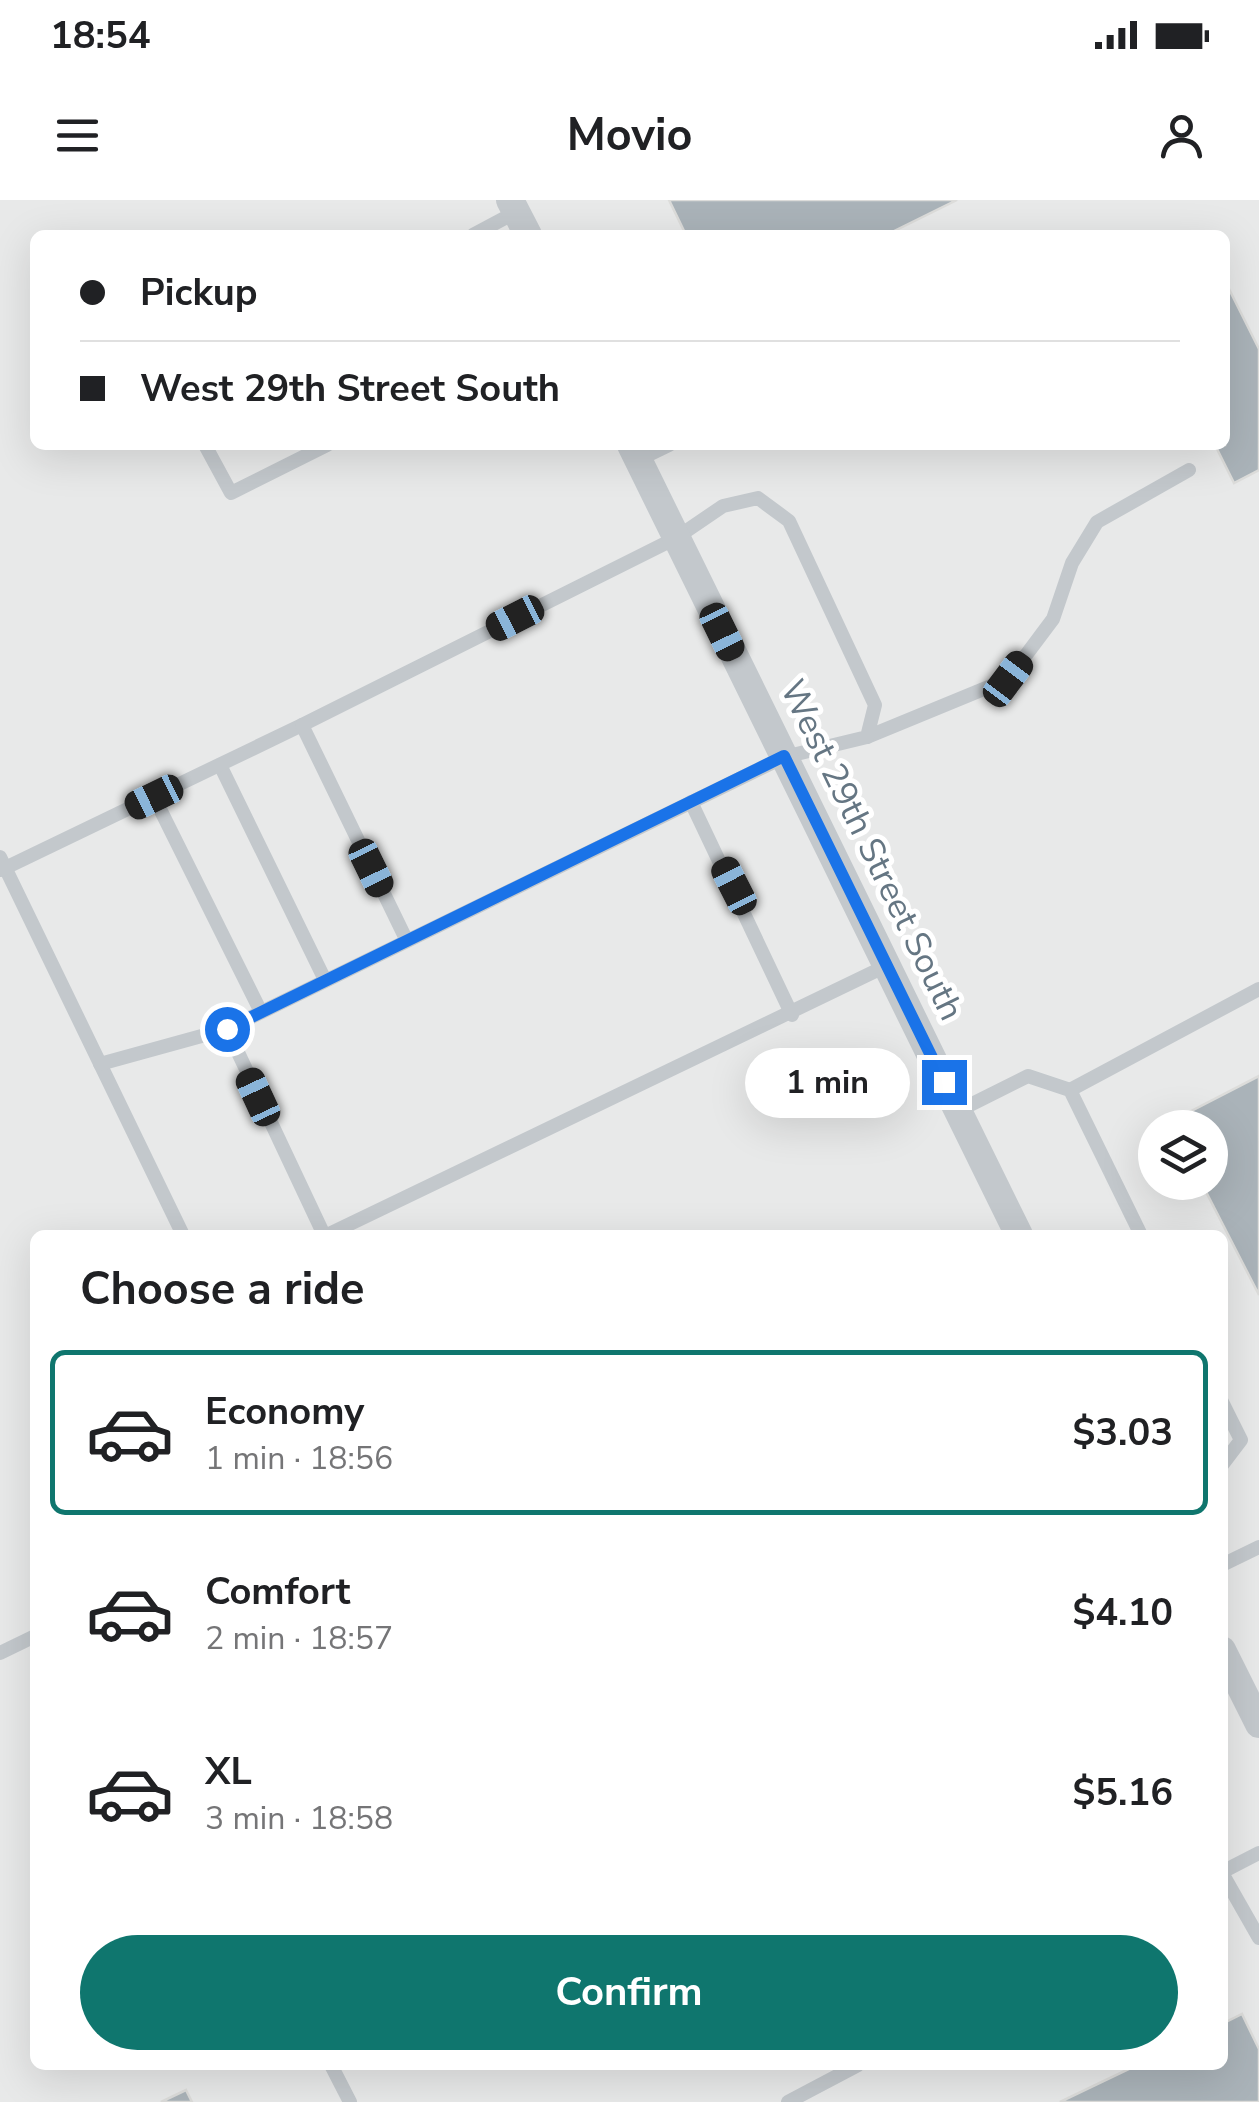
<!DOCTYPE html>
<html lang="en">
<head>
<meta charset="utf-8">
<style>
	:root { --surface:#fff; --page:#f6f6f6; --text:#202124; --muted:#757577; --line:#e0e0e0; --accent:#0f766e }
	body { margin:0; font-family:"Nunito Sans",sans-serif; background:var(--page); color:var(--text); height:100vh; display:flex; flex-direction:column; font-size:38px; white-space:nowrap }
	* { box-sizing:border-box; margin:0 }
	p { font-size:32px; color:var(--muted) }
	.icon { flex:none; width:55px; height:55px; fill:none; stroke:currentColor; stroke-width:2; stroke-linecap:round; stroke-linejoin:round }
	.map { position:relative; flex:1; overflow:hidden }
	.panel { position:absolute; left:30px; top:1030px; width:1198px; height:840px; display:flex; flex-direction:column; background:var(--surface); border-radius:15px; box-shadow:0 10px 40px #0002 }
	.panel>* { flex:none }
	.banner { position:absolute; left:30px; top:30px; width:1200px; height:220px; border-radius:15px; box-shadow:0 10px 40px #0002; display:grid; align-content:center; height:220px; padding:0 50px; background:var(--surface) }
	.buttons { position:absolute; left:1138px; top:910px; display:grid; gap:20px }
	.buttons a { display:grid; place-items:center; width:90px; height:90px; border-radius:50%; background:var(--surface); box-shadow:0 10px 40px #0002; font-size:50px }
	.end { position:absolute; width:45px; height:45px; margin:-22px; border:12px solid #1a73e8; background:#fff; box-shadow:0 0 0 5px #fff }
	.from { border-radius:50% }
	.bubble { position:absolute; height:70px; border-radius:35px; background:var(--surface); box-shadow:0 10px 40px #0002; font-size:32px; font-weight:700; line-height:70px; text-align:center }
	.car { position:absolute; width:30px; height:60px; margin:-30px -15px; border-radius:12px; box-shadow:0 0 8px 2px #0007; background:linear-gradient(#222 24%,#8ab4d8 0 40%,#222 0 76%,#8ab4d8 0 86%,#222 0) }
	.banner b { display:flex; align-items:center; gap:35px; height:95px; font-size:38px }
	.banner b+b { border-top:2px solid var(--line) }
	.banner i { width:25px; height:25px; background:var(--text) }
	ul { padding:0; list-style:none }
	li { display:flex; align-items:center; gap:30px; height:165px; margin:0 20px 15px; padding:0 30px; border:5px solid transparent; border-radius:15px }
	li div { flex:1 }
	li b { display:block; font-size:38px }
	li em { font-style:normal; font-weight:700 }
	li.selected { border-color:var(--accent) }
	li>.icon { width:90px; height:90px; stroke-width:1.5 }
	h2 { padding:0 50px; font-size:45px; line-height:120px }
	.action { display:flex; gap:20px; margin-top:auto; padding:20px 50px }
	.action a { flex:1; height:115px; border-radius:60px; background:var(--accent); color:#fff; font-size:40px; font-weight:700; line-height:115px; text-align:center }
	.status { display:flex; justify-content:space-between; align-items:center; height:70px; padding:0 50px; background:var(--surface); direction:ltr }
	.status svg { height:28px; fill:currentColor }
	header { display:flex; justify-content:space-between; align-items:center; height:130px; padding:0 50px; background:var(--surface); font-size:45px; font-weight:700 }
	.map>svg:first-child { display:block }
	.built { fill:#e8e9e9; fill-rule:evenodd }
	.building { fill:#aab3b9; stroke:#dcdcda; stroke-width:2.5 }
	.lines { fill:none; stroke-linecap:round; stroke-linejoin:round }
	.service { stroke:#c3c8cc; stroke-width:14 }
	.minor { stroke:#c3c8cc; stroke-width:28 }
	.route { stroke:#1a73e8; stroke-width:12 }
	.labels { text-anchor:middle; dominant-baseline:central; stroke-width:10; stroke-linejoin:round; paint-order:stroke }
	.street-label { font-size:35px; fill:#657683; stroke:#fff }
</style>
</head>
<body>
<div class="status"><b>18:54</b><svg viewBox="0 0 49 12"><path d="M0 12V9h3v3zM5 12V6h3v6zM10 12V3h3v9zM15 12V0h3v12zM26 1h20v11H26zM47 4h2v5h-2z"/></svg></div>
<header><svg class="icon" aria-label="menu" viewBox="0 0 24 24"><path d="M4 6h16M4 12h16M4 18h16"/></svg>Movio<svg class="icon" aria-label="person" viewBox="0 0 24 24"><circle cx="12" cy="8" r="4"/><path d="M4 21q1-7 8-7t8 7"/></svg></header>
<div class="map">
<svg width="1259" height="1902" viewBox="0 0 1259 1902">
	<rect width="100%" height="100%" fill="#fafaf8"/>
	<!-- built -->
	<path class="built" d="M0 0H1259V1902H0ZM35 35H1225V245H35ZM1155 928H1210V982H1155ZM35 1035H1222V1865H35Z"/>
	<!-- building -->
	<g class="building">
		<polygon points="669,0 957,0 886,35 686,35"/>
		<polygon points="1225,81 1259,149 1259,270 1234,283 1215,245 1225,245"/>
		<polygon points="1259,876 1259,1095 1201,982 1210,982 1210,928 1173,928 1170,922"/>
		<polygon points="1242,1814 1259,1849 1259,1902 1060,1902 1137,1865 1222,1865 1222,1824"/>
		<polygon points="186,1890 192,1902 161,1902"/>
	</g>
	<g class="lines">
		<!-- service -->
		<g class="service">
			<polyline points="473,35 516,12"/>
			<polyline points="205,245 231,293 327,245"/>
			<polyline points="638,260 669,245"/>
			<polyline points="867,537 1008,479 1053,419 1072,363 1097,322 1189,270"/>
			<polyline points="220,565 325,780"/>
			<polyline points="154,597 261,812"/>
			<polyline points="691,602 792,815"/>
			<polyline points="0,657 183,1035"/>
			<polyline points="1,670 302,525"/>
			<polyline points="100,864 227,829"/>
			<polyline points="1070,890 1259,789"/>
			<polyline points="958,911 1028,876 1070,890 1141,1035"/>
			<polyline points="324,1035 227,829 784,557 867,537 875,505 789,321 758,298 723,306 676,338 302,525 406,739"/>
			<polyline points="327,1035 886,766"/>
			<polyline points="1222,1202 1241,1240 1222,1265"/>
			<polyline points="1222,1365 1259,1347"/>
			<polyline points="0,1453 35,1436"/>
			<polyline points="1222,1672 1259,1653"/>
			<polyline points="1222,1673 1259,1738"/>
			<polyline points="331,1865 350,1902"/>
			<polyline points="788,1902 858,1865"/>
		</g>
		<!-- minor -->
		<g class="minor">
			<polyline points="510,0 528,35"/>
			<polyline points="631,245 1019,1035"/>
			<polyline points="1222,1450 1259,1524"/>
		</g>
	</g>
	<g class="lines">
		<!-- route -->
		<polyline class="route" points="227,829 784,556 944,882"/>
	</g>
	<g class="labels">
		<!-- street labels -->
		<g class="street-label">
			<text transform="translate(872 650) rotate(64)">West 29th Street South</text>
		</g>
	</g>
</svg>
<div class="buttons">
<a><svg class="icon" aria-label="layers" viewBox="0 0 24 24"><path d="M12 4l9 5-9 5-9-5zM3 14l9 5 9-5"/></svg></a>
</div>
<i class="end from" style="left:227px;top:829px"></i>
<i class="end" style="left:944px;top:882px"></i>
<div class="bubble" style="left:745px;top:848px;width:165px">1 min</div>
<i class="car" style="left:515px;top:418px;rotate:243deg"></i>
<i class="car" style="left:722px;top:432px;rotate:154deg"></i>
<i class="car" style="left:1008px;top:479px;rotate:37deg"></i>
<i class="car" style="left:154px;top:597px;rotate:244deg"></i>
<i class="car" style="left:371px;top:668px;rotate:154deg"></i>
<i class="car" style="left:734px;top:686px;rotate:333deg"></i>
<i class="car" style="left:258px;top:897px;rotate:335deg"></i>
<div class="banner">
<b><i class="from"></i>Pickup</b>
<b><i></i>West 29th Street South</b>
</div>
<section class="panel">
<h2>Choose a ride</h2>
<ul>
<li class="selected"><svg class="icon" aria-label="car" viewBox="0 0 24 24"><path d="M5 17H2v-5l4-1 3-4h7l3 4 3 1v5h-3M9 17h6M6 11h13"/><circle cx="7" cy="17" r="2"/><circle cx="17" cy="17" r="2"/></svg><div><b>Economy</b><p>1 min · 18:56</p></div><em>$3.03</em></li>
<li><svg class="icon" aria-label="car" viewBox="0 0 24 24"><path d="M5 17H2v-5l4-1 3-4h7l3 4 3 1v5h-3M9 17h6M6 11h13"/><circle cx="7" cy="17" r="2"/><circle cx="17" cy="17" r="2"/></svg><div><b>Comfort</b><p>2 min · 18:57</p></div><em>$4.10</em></li>
<li><svg class="icon" aria-label="car" viewBox="0 0 24 24"><path d="M5 17H2v-5l4-1 3-4h7l3 4 3 1v5h-3M9 17h6M6 11h13"/><circle cx="7" cy="17" r="2"/><circle cx="17" cy="17" r="2"/></svg><div><b>XL</b><p>3 min · 18:58</p></div><em>$5.16</em></li>
</ul>
<div class="action"><a>Confirm</a></div>
</section>
</div>
</body>
</html>
